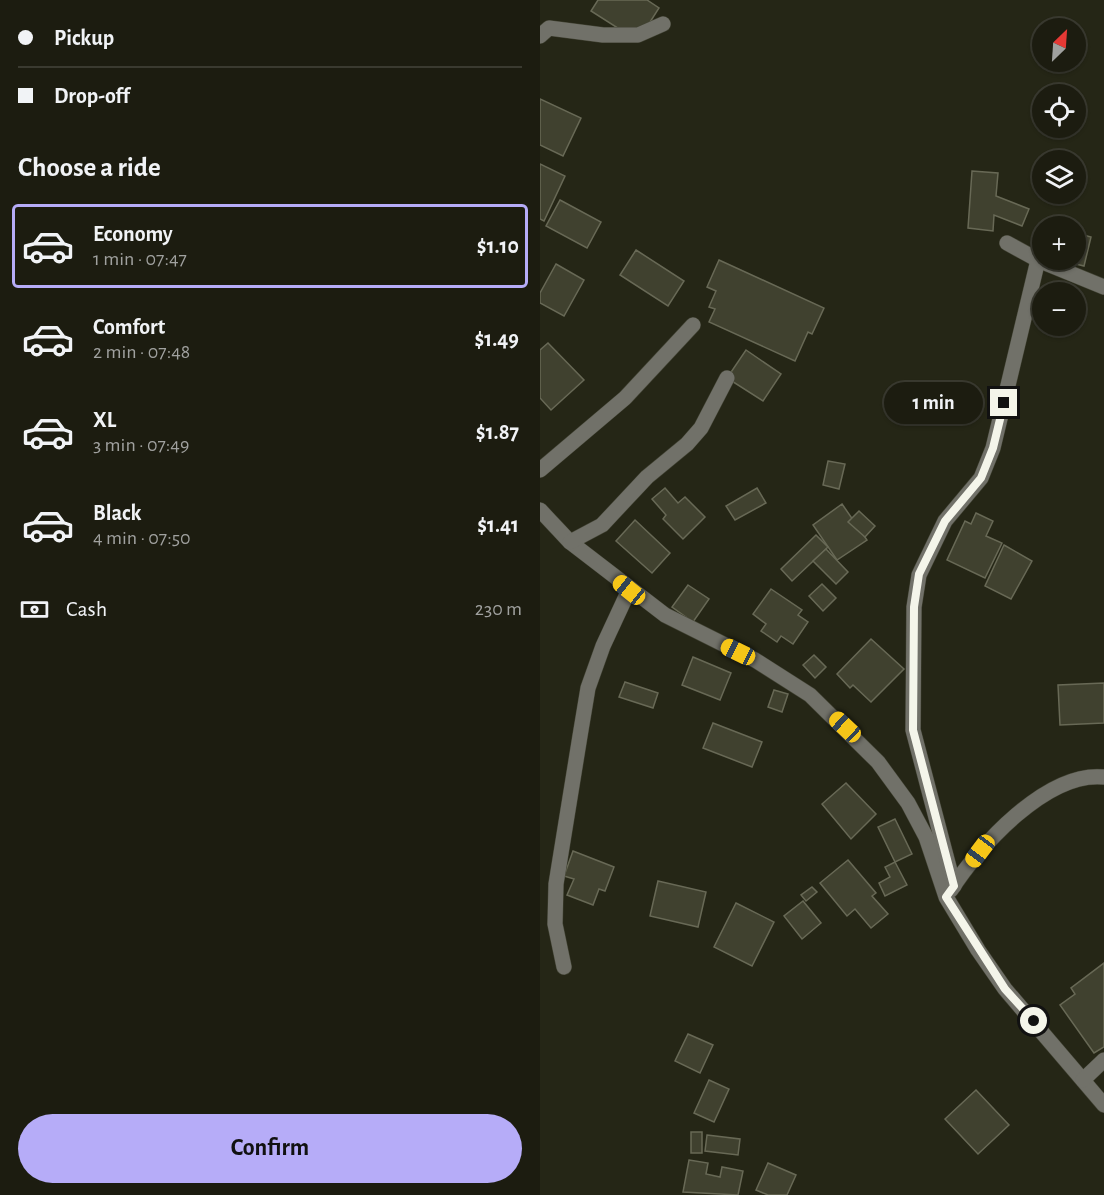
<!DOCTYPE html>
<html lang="en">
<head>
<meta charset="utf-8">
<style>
	:root { --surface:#1c1c10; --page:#252519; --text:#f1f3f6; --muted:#a0a19f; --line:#3a3a30; --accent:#b6acf8 }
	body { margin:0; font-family:"Alegreya Sans",sans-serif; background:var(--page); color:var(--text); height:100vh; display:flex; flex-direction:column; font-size:22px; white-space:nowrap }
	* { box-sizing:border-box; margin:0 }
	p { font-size:20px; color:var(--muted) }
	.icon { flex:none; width:33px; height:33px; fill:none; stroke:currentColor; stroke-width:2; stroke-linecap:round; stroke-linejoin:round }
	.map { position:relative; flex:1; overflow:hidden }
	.panel { display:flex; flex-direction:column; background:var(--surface); width:540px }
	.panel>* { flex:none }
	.guide { display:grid; align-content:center; height:132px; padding:0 18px; background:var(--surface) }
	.needle { width:39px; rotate:25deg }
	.fabs { position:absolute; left:492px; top:18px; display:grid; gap:12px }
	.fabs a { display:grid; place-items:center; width:54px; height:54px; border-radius:50%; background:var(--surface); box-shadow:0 2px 4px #0004,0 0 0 2px var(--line); font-size:30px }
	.end { position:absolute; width:27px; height:27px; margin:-14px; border:8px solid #f4f5ea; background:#111; box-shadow:0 0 0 3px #111 }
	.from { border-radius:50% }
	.bubble { position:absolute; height:42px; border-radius:21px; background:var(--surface); box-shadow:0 2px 4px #0004,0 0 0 2px var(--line); font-size:20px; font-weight:700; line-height:42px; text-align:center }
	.car { position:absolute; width:18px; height:36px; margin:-18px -9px; border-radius:8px; box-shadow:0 0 4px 2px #0007; background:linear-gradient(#f5c518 24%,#345 0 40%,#f5c518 0 76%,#345 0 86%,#f5c518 0) }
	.guide b { display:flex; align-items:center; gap:21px; height:57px; font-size:22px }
	.guide b+b { border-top:2px solid var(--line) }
	.guide i { width:15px; height:15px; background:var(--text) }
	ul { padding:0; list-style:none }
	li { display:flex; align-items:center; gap:18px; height:84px; margin:0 12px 9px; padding:0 6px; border:3px solid transparent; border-radius:6px }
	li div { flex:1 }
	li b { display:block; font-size:22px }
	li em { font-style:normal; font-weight:700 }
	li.selected { border-color:var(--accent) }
	li>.icon { width:54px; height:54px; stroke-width:1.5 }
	h2 { padding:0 18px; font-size:27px; line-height:72px }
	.pay { display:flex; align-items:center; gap:15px; height:66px; padding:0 18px; font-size:22px }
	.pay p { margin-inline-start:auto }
	.button { display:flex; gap:12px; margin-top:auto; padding:12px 18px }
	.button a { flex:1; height:69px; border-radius:36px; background:var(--accent); color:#111; font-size:24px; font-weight:700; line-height:69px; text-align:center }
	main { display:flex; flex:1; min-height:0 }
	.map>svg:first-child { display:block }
	.building { fill:#40412f; stroke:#686956; stroke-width:1.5 }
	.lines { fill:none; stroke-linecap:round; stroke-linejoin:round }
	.minor-casing { stroke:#424334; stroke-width:16 }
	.minor { stroke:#717169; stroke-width:15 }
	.route { stroke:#f4f5ea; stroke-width:8 }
</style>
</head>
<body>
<main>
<section class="panel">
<div class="guide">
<b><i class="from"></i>Pickup</b>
<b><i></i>Drop-off</b>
</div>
<h2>Choose a ride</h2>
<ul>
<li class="selected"><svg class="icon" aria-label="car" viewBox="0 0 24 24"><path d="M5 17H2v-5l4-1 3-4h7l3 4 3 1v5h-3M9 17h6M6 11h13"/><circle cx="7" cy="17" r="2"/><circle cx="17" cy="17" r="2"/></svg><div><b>Economy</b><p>1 min · 07:47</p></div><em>$1.10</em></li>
<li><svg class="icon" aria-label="car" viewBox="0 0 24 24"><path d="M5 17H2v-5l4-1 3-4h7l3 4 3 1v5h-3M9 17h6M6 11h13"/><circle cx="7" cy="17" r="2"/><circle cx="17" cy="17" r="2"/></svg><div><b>Comfort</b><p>2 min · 07:48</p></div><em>$1.49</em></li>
<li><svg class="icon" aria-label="car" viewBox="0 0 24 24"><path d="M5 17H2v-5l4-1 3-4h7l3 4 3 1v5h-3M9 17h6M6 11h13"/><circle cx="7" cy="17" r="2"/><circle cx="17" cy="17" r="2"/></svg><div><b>XL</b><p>3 min · 07:49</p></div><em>$1.87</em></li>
<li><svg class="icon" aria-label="car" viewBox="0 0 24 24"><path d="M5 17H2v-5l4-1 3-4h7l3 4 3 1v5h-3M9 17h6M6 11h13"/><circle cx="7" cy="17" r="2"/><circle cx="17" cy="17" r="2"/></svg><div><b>Black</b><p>4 min · 07:50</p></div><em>$1.41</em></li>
</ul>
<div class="pay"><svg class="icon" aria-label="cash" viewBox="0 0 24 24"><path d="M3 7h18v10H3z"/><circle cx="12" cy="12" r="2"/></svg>Cash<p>230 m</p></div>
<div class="button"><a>Confirm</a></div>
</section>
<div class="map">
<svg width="564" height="1195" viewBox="0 0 564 1195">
	<rect width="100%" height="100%" fill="#252616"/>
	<!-- building -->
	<g class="building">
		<polygon points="58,0 107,0 119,8 98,41 51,11"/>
		<polygon points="0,99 41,118 23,156 0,145"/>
		<polygon points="0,164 25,176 4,221 0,219"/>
		<polygon points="432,171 458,173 456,196 489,209 482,226 454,215 453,231 428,228"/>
		<polygon points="20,200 61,222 47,248 6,226"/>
		<polygon points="536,233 551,237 544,266 520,260 536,260"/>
		<polygon points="96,250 144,281 128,306 80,275"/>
		<polygon points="179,260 284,308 272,334 268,332 255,361 169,322 175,309 169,307 176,291 167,287"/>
		<polygon points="16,264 44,280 24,316 0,303 0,293"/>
		<polygon points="8,343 44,380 11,410 0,398 0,350"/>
		<polygon points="206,350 241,374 223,401 187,378"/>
		<polygon points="288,461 305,464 299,489 283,485"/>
		<polygon points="125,488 138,503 145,497 165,517 143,539 123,519 126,515 112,499"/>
		<polygon points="217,488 226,503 195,520 186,506"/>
		<polygon points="302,504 327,540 297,560 273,525"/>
		<polygon points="319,511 335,526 325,537 308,522"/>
		<polygon points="436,513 453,521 446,536 462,543 445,578 407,560 425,521 431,524"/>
		<polygon points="95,520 130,553 112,573 76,541"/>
		<polygon points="276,535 288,547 252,581 241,569"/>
		<polygon points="464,545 492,561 471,599 445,586"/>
		<polygon points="286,549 308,572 296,584 273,561"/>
		<polygon points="282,584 296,598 283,611 269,596"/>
		<polygon points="148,585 169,599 153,622 132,607"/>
		<polygon points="231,589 262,610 258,615 268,622 253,644 241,636 237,642 221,631 226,624 213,614"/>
		<polygon points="331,639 364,669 331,702 313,685 310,688 297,674"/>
		<polygon points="274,655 286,667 275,678 263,665"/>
		<polygon points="153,657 191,673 180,700 142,685"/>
		<polygon points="85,682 118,693 113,708 79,697"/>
		<polygon points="564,683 564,723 520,725 518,685"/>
		<polygon points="234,690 248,694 242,712 228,707"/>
		<polygon points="173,723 222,742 212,767 163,748"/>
		<polygon points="306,783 336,814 311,839 282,804"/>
		<polygon points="355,819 372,854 355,862 338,827"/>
		<polygon points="33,851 74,867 65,891 59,889 53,905 27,895 34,879 24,876"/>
		<polygon points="308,860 336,893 332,896 348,914 331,928 315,909 307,916 280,883"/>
		<polygon points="355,862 367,885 345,896 339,883 350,877 345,867"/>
		<polygon points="118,881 166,892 158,927 110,916"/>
		<polygon points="272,887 277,892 266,901 261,895"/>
		<polygon points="263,901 281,923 262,939 244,916"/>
		<polygon points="196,903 234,922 212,966 174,947"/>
		<polygon points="564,963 564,1047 554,1053 520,1005 535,994 531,988"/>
		<polygon points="148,1034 173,1045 160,1073 135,1061"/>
		<polygon points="169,1080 189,1089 174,1122 154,1113"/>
		<polygon points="436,1090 469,1125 438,1154 405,1119"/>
		<rect x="151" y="1132" width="11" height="21"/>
		<polygon points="167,1135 200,1139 198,1155 165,1151"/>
		<polygon points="149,1160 168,1163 166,1174 180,1177 182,1167 203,1171 198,1195 143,1192"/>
		<polygon points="228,1163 256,1175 247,1195 228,1195 216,1190"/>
	</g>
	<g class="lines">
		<defs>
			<g id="minor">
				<polyline points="0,36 9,28 63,35 98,35 123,24"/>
				<polyline points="467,243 498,260 564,287"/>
				<polyline points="0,470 85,398 153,325"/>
				<polyline points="0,510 30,542 125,615 215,660 270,695 338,762 368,803 386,837 406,897 438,950 465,989 564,1105"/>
				<polyline points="30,542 62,525 107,477 147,444 161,428 187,378"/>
				<polyline points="414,886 373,730 374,607 379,575 405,521 441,478 453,448 498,260"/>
				<path d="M411 890C439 846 507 771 564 777"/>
				<polyline points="24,967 15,924 16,884 40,736 48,688 63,646 89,590"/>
				<polyline points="543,1080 564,1060"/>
			</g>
		</defs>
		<!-- minor casing -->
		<use href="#minor" class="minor-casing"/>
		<!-- minor -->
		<use href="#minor" class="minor"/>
	</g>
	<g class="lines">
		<!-- route -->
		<polyline class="route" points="464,403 453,448 441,478 405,521 379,574 374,607 373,730 414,886 406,897 465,989 494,1021"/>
	</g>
</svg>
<div class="fabs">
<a><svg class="needle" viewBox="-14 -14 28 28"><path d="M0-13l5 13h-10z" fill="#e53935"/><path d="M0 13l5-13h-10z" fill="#a0a19f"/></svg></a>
<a><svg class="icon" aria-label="locate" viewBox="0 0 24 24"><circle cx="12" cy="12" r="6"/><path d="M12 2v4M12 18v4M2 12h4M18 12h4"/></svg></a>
<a><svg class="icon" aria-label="layers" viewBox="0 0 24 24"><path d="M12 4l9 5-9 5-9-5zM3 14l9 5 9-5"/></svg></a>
<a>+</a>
<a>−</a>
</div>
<i class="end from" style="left:494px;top:1021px"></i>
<i class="end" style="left:464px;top:403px"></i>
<div class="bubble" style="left:344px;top:382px;width:99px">1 min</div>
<i class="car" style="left:89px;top:590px;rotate:309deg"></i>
<i class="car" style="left:198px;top:652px;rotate:296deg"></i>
<i class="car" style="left:305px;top:727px;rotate:313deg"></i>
<i class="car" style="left:440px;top:851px;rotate:217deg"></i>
</div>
</main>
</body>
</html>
